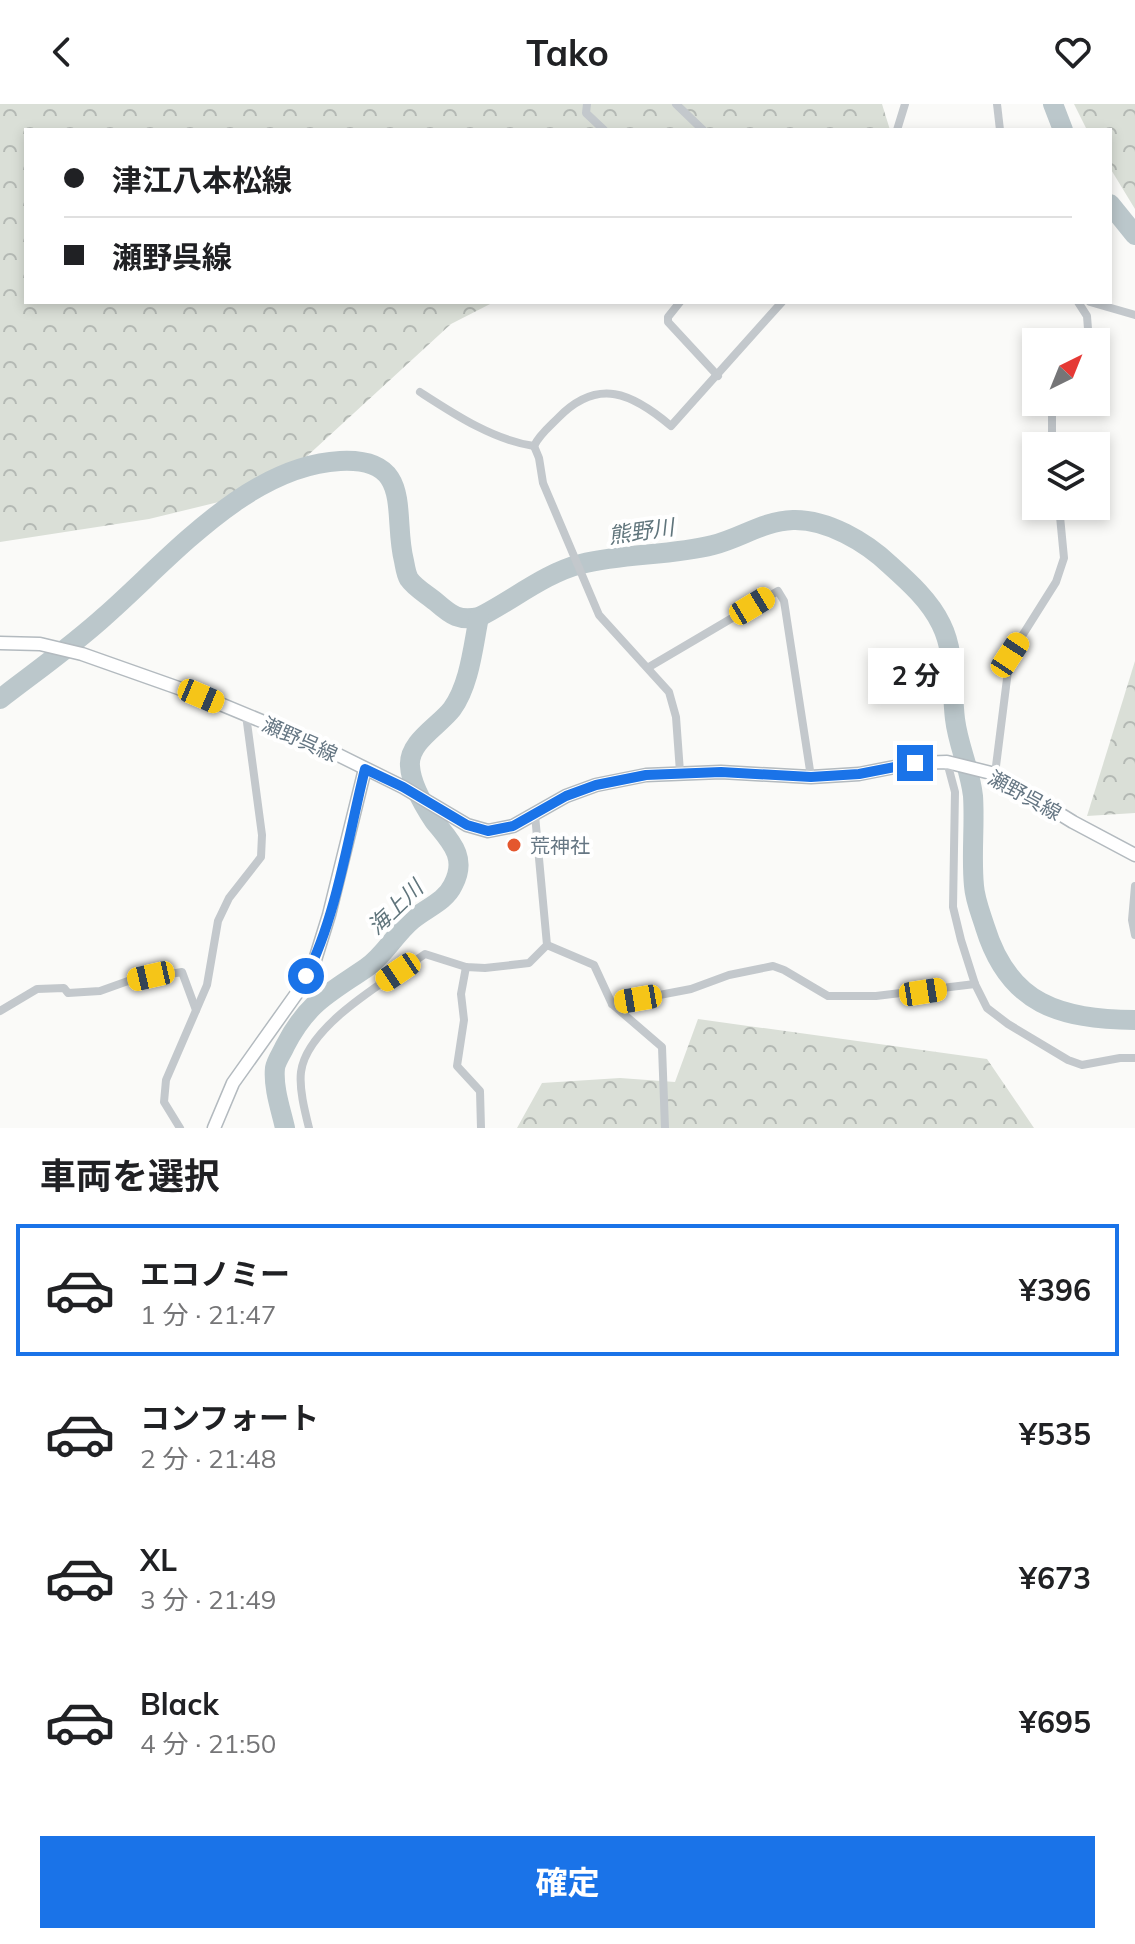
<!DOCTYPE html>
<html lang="ja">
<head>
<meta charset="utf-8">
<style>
	:root { --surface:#fff; --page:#f6f6f6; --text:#202124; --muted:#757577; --line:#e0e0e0; --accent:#1a73e8 }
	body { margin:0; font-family:Mulish,"Noto Sans JP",sans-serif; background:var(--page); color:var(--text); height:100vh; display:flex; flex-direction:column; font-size:30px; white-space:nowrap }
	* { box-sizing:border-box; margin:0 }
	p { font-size:26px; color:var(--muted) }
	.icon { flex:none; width:44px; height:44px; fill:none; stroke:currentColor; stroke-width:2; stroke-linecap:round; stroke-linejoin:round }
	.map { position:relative; height:1024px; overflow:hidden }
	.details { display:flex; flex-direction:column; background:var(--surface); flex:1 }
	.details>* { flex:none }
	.guide { position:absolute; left:24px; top:24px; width:1088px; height:176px; border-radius:0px; box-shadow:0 4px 12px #0003; display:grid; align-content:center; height:176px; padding:0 40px; background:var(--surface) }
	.needle { width:52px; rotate:43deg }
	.buttons { position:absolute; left:1022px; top:224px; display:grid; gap:16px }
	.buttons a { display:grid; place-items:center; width:88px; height:88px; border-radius:0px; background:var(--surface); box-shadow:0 4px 12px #0003; font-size:40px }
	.end { position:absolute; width:36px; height:36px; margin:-18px; border:10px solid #1a73e8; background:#fff; box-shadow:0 0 0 4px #fff }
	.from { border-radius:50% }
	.bubble { position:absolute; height:56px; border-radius:0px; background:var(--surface); box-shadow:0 4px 12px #0003; font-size:26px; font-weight:700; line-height:56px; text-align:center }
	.car { position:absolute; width:24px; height:48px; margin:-24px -12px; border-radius:10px; box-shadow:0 0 6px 2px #0007; background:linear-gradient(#f5c518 24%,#345 0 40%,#f5c518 0 76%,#345 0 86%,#f5c518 0) }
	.guide b { display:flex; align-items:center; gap:28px; height:76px; font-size:30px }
	.guide b+b { border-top:2px solid var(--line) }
	.guide i { width:20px; height:20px; background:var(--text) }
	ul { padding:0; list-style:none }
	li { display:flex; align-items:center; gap:24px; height:132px; margin:0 16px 12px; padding:0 24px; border:4px solid transparent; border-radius:0px }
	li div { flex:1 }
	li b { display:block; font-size:30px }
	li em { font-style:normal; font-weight:700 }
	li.active { border-color:var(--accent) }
	li>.icon { width:72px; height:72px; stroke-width:1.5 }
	h2 { padding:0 40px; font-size:36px; line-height:96px }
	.cta { display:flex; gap:16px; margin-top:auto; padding:16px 40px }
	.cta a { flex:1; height:92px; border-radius:0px; background:var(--accent); color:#fff; font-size:32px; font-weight:700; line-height:92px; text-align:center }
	header { display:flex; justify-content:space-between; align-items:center; height:104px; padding:0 40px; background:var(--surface); font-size:36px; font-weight:700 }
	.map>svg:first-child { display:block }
	.forest { fill:url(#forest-crowns) }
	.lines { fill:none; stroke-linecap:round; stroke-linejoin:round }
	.river { stroke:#bbc7cb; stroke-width:20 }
	.secondary-casing { stroke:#b3babf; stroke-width:15 }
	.street { stroke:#c3c8cc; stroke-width:8 }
	.secondary { stroke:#fff; stroke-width:12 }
	.route { stroke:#1a73e8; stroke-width:10 }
	.poi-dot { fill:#e4572e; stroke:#fff; stroke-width:3 }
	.labels { text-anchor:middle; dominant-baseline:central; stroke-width:8; stroke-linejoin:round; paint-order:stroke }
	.street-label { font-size:20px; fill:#657683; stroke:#fff }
	.poi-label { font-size:20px; fill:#657683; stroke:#fff; text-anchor:start }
	.water-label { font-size:22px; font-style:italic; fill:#60757c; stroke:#fff }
</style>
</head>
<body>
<header><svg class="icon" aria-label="back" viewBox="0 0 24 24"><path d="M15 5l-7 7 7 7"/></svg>Tako<svg class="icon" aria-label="heart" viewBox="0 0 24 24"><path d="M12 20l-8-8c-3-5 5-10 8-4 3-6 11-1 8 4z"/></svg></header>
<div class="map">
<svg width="1135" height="1024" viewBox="0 0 1135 1024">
	<defs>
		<pattern id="forest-crowns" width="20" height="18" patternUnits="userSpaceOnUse" patternTransform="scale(2)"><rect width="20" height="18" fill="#dadfd7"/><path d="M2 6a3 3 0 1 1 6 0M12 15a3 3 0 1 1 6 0" fill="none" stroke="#b4b9b4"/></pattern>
	</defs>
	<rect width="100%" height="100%" fill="#fafaf8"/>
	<!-- forest -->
	<g class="forest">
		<polygon points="0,0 882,0 890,26 26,26 26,198 494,198 451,220 293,365 231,395 149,415 0,438"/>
		<polygon points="1074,0 1135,0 1135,105 1110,64 1110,26 1087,26"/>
		<polygon points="1135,557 1135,709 1087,712"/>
		<polygon points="698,915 987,955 1034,1024 517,1024 542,979 620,974 675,978"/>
	</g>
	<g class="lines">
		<!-- river -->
		<g class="river">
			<polyline points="1053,0 1063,26"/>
			<polyline points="1110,100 1135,131"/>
			<path d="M0 595C35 568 72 542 105 512 170 455 247 362 340 357 415 353 392 411 404 457 405 462 406 470 409 475 415 484 428 491 436 498 452 512 459 517 479 513 513 496 545 469 581 460 624 449 670 452 713 441 741 434 763 417 793 416 827 415 866 438 890 461 909 478 930 497 941 520 956 550 951 583 955 615 958 641 970 665 973 692 975 721 971 752 974 782 975 796 981 810 985 823 1009 901 1060 915 1135 916"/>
			<path d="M285 1024C281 1006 273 984 275 964 276 957 282 949 285 942 307 899 328 890 366 864 384 852 395 830 412 816 426 804 445 798 453 781 468 753 450 737 434 717 424 702 411 680 410 662 408 638 439 622 452 605 470 580 473 542 479 513"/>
		</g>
		<defs>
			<g id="secondary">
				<polyline points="0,539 40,540 82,550 201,592 312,638 403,683 467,721 488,727 513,722 566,692 596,681 646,671 721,668 811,673 859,670 915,659 947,658 995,670 1073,718 1135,751"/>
				<polyline points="214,1024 233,979 297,889 315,856 329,811 365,665"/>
			</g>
		</defs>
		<!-- secondary casing -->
		<use href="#secondary" class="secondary-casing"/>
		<!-- street -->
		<g class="street">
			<polyline points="587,0 586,9 604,26"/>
			<polyline points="676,0 703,26"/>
			<polyline points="997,0 1000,26"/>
			<polyline points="897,26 905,0"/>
			<polyline points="680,198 668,213 668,218 718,272"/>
			<polyline points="1078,198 1087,212 1089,238"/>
			<polyline points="1090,198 1135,211"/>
			<path d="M420 288C454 310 493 336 534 342"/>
			<polyline points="534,342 539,354 543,379 599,511 669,588 676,613 680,668"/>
			<path d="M534 342C539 331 549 323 558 314 598 273 632 289 671 322L782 198"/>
			<polyline points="1052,342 1052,304 1055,298"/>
			<polyline points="649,563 778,487 784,497 811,673"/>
			<polyline points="947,658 955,688 953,803 961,836 975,880 987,904 1008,920 1068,956 1082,961 1120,954 1135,954"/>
			<polyline points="995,670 1010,551 1056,478 1064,454 1059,402"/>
			<polyline points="1135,782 1132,816 1135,831"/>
			<polyline points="547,841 594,861 612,900 662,943 665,1024"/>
			<polyline points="466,863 461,890 464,916 457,962 480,987 481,1024"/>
			<polyline points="612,900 691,885 729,871 773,862 784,866 828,892 876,892 975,880"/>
			<polyline points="0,907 37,885 64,884 68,889 100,887 128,877 182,868 196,906"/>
			<polyline points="180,1024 164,998 166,976 207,881 218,817 229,794 261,753 262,731 246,611"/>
			<path d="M309 1024C305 1008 299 985 301 968 307 921 389 875 425 850L466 863 485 864 529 859 547 841 535 711"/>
		</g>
		<!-- secondary -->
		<use href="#secondary" class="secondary"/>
	</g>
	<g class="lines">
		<!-- route -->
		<path class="route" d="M306 872C336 815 349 729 365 665L403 683 467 721 488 727 513 722 566 692 596 681 646 671 721 668 811 673 859 670 915 659"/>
	</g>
	<!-- markers -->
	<circle class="poi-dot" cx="514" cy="741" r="8"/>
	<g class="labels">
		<!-- street labels -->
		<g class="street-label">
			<text transform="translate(300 635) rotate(24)">瀬野呉線</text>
			<text transform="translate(1025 691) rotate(29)">瀬野呉線</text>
		</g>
		<!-- poi labels -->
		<g class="poi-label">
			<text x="530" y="741">荒神社</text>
		</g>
		<!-- water labels -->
		<g class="water-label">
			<text transform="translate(641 427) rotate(-8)">熊野川</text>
			<text transform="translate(395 803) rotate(-44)">海上川</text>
		</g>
	</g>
</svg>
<div class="buttons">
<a><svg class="needle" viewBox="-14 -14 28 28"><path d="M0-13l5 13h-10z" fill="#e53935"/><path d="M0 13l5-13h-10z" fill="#757577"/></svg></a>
<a><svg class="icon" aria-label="layers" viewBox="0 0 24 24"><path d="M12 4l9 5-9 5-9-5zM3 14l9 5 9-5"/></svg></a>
</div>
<i class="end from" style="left:306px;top:872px"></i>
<i class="end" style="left:915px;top:659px"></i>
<div class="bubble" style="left:868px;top:544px;width:96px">2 分</div>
<i class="car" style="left:752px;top:502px;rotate:59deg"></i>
<i class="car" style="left:1010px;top:551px;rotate:33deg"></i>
<i class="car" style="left:201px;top:592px;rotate:113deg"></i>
<i class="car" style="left:398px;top:868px;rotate:236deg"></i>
<i class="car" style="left:151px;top:872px;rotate:257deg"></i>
<i class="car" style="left:923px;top:888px;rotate:81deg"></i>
<i class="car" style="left:638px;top:895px;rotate:260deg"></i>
<div class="guide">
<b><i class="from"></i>津江八本松線</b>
<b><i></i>瀬野呉線</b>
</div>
</div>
<section class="details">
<h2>車両を選択</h2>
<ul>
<li class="active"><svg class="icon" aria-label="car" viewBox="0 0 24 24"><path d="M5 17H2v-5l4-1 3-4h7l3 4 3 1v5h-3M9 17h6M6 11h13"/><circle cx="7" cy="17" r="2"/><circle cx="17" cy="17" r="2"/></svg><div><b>エコノミー</b><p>1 分 · 21:47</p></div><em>¥396</em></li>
<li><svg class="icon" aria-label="car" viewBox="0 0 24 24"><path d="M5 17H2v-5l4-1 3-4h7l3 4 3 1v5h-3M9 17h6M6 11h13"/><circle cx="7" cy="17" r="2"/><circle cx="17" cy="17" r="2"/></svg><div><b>コンフォート</b><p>2 分 · 21:48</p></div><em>¥535</em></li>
<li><svg class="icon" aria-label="car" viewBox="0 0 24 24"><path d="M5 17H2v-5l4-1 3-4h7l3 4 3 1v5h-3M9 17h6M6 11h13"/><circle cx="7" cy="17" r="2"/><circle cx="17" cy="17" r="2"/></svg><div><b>XL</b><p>3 分 · 21:49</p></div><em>¥673</em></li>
<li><svg class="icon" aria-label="car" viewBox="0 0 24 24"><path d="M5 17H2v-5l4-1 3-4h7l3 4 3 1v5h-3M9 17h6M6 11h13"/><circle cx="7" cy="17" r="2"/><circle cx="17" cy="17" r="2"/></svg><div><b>Black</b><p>4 分 · 21:50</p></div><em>¥695</em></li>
</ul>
<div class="cta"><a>確定</a></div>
</section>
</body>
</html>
